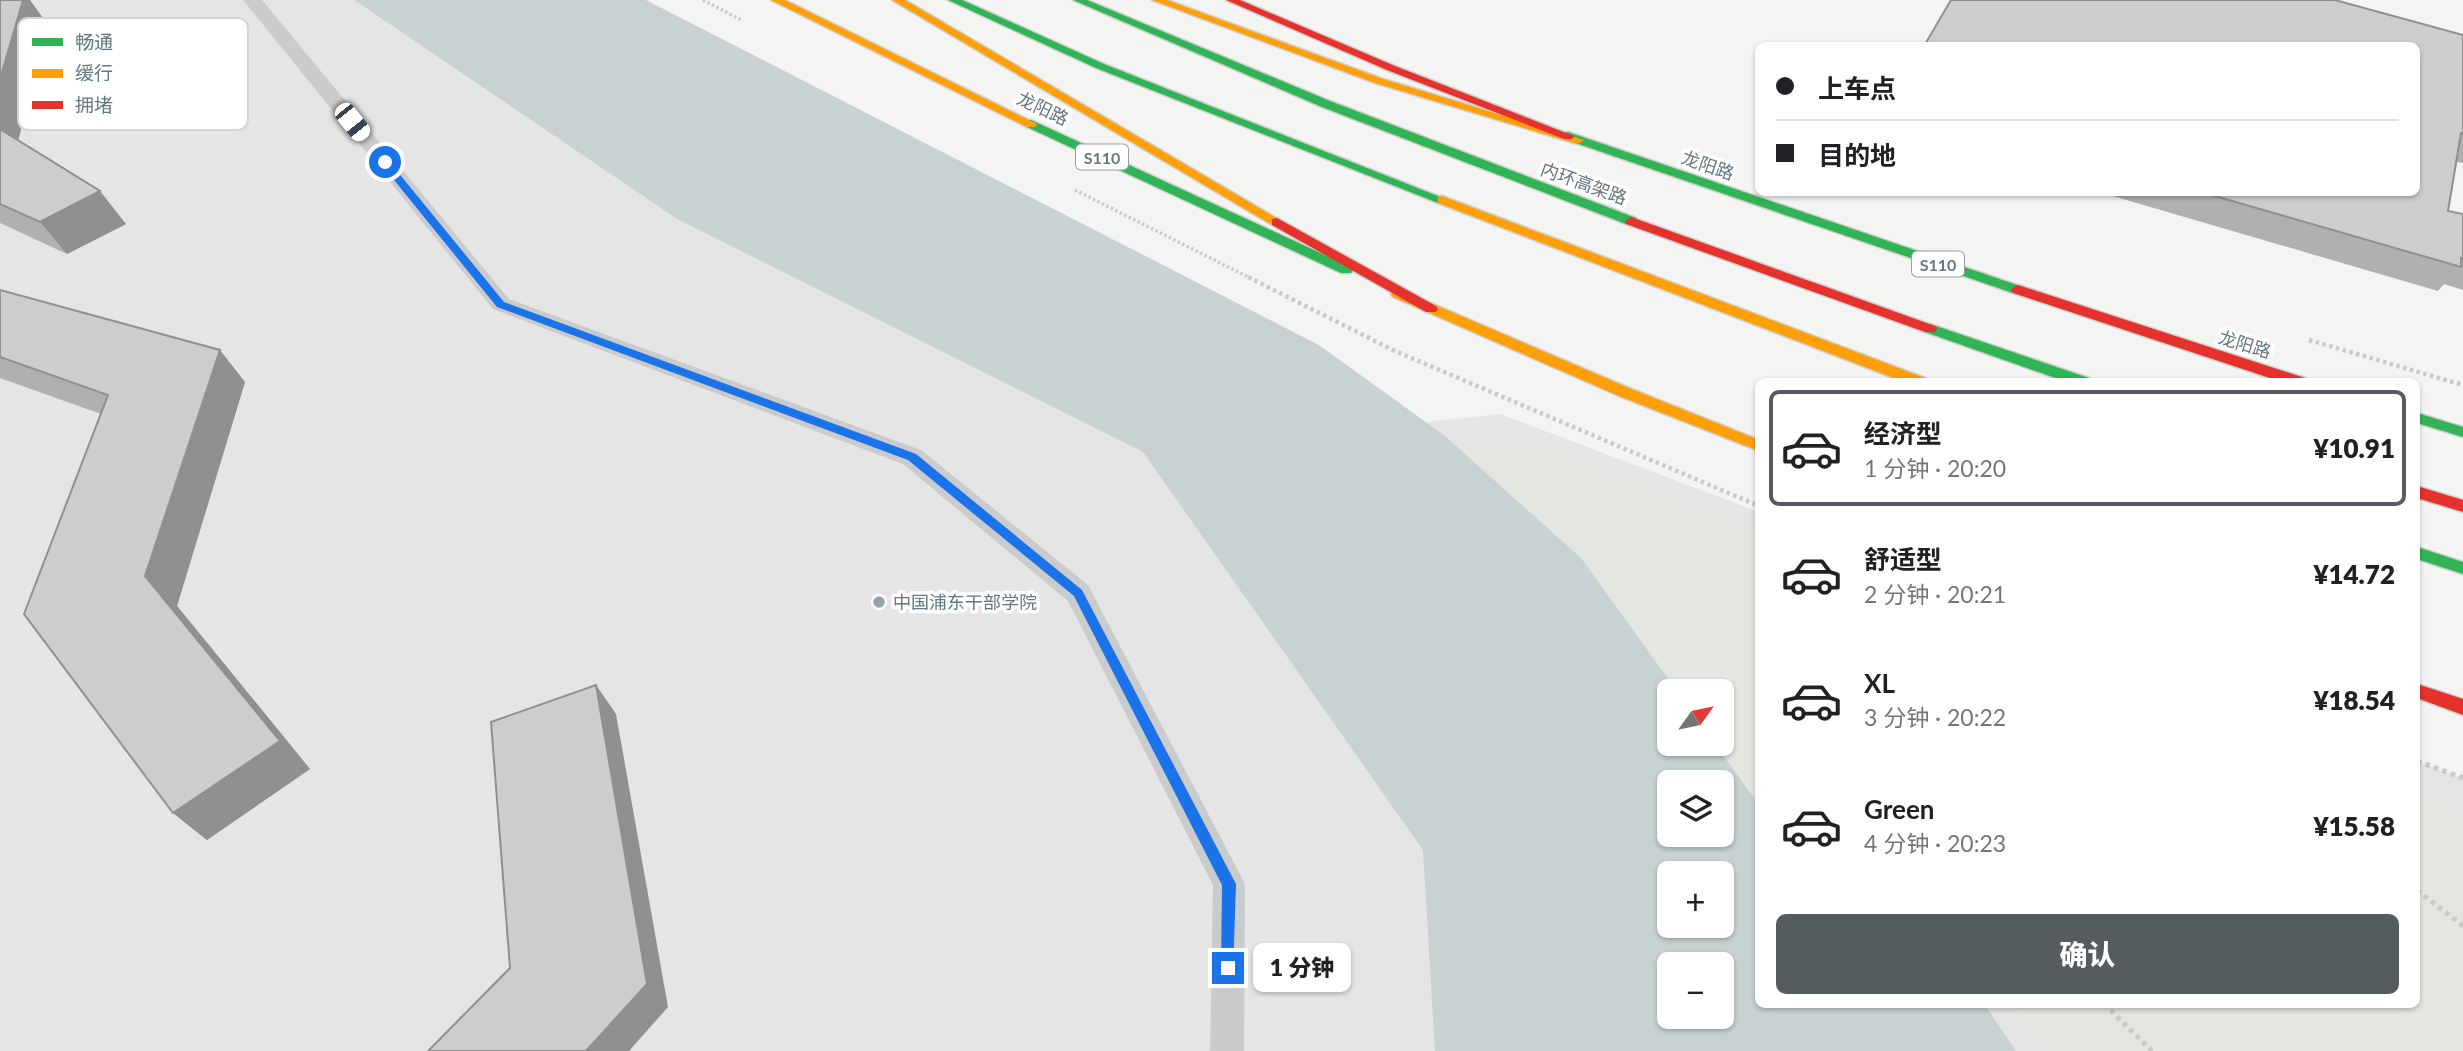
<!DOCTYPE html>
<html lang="zh">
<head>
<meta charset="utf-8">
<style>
	:root { --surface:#fff; --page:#f6f6f6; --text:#202124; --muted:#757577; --line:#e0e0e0; --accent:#555c60 }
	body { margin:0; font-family:Lato,"Noto Sans SC",sans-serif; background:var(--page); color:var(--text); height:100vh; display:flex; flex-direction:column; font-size:26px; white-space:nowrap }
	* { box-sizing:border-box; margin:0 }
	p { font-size:23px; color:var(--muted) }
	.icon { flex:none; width:38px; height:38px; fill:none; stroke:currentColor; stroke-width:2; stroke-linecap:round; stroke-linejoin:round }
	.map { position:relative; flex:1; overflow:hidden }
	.panel { position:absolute; left:1755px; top:378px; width:665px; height:630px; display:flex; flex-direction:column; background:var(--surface); border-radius:10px; box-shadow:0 2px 5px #0004 }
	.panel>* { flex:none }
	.banner { position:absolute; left:1755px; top:42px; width:665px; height:154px; border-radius:10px; box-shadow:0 2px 5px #0004; display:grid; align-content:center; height:154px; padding:0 21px; background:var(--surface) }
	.needle { width:46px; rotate:57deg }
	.buttons { position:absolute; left:1657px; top:679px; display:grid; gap:14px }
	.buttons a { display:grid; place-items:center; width:77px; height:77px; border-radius:10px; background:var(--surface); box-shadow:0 2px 5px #0004; font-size:35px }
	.end { position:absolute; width:32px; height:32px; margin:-16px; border:9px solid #1a73e8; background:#fff; box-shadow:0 0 0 4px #fff }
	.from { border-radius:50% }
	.bubble { position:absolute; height:49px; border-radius:10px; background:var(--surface); box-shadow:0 2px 5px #0004; font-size:23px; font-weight:800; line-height:49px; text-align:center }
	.car { position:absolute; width:21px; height:42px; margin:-21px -10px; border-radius:9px; box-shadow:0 0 5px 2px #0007; background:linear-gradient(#fff 24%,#345 0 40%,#fff 0 76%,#345 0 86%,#fff 0) }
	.banner b { display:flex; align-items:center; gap:24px; height:66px; font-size:26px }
	.banner b+b { border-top:2px solid var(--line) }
	.banner i { width:18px; height:18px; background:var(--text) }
	ul { padding:12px 0 0; list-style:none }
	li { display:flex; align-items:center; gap:21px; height:116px; margin:0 14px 10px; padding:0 7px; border:4px solid transparent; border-radius:10px }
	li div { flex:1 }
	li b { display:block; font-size:26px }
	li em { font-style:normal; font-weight:800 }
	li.active { border-color:var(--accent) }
	li>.icon { width:63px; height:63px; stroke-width:1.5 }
	.primary-button { display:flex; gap:14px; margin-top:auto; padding:14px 21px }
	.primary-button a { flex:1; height:80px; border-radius:10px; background:var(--accent); color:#fff; font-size:28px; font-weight:800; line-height:80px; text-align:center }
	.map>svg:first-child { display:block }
	.built { fill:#e4e5e4; fill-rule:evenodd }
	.green { fill:#e4e7e0 }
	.water { fill:#c8d2d3; fill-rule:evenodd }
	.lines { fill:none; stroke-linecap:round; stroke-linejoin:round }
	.fast-casing { stroke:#d0d0d0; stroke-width:3 }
	.slow-casing { stroke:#d0d0d0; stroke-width:3 }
	.jam-casing { stroke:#d0d0d0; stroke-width:3 }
	.path-far2 { stroke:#c8c9c9; stroke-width:3.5; stroke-dasharray:2.5 2.5; stroke-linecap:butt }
	.path-far1 { stroke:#c8c9c9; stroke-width:4.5; stroke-dasharray:3.5 3.5; stroke-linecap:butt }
	.path { stroke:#c8c9c9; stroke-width:5; stroke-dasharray:4.5 4.5; stroke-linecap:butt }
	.lane { fill:#cacbcc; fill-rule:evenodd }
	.fast { fill:#30b455; fill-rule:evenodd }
	.slow { fill:#ff9f0a; fill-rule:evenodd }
	.jam { fill:#e5322d; fill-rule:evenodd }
	.wall { fill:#afb1b0 }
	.shaded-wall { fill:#8f9090 }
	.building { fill:#cccecd; stroke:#8f9090; stroke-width:2 }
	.route { fill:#1a73e8 }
	.poi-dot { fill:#96a3a9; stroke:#fff; stroke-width:2.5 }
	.labels { text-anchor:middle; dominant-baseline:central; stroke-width:7; stroke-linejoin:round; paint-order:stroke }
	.shield { fill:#fff; stroke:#92a0a8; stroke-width:2 }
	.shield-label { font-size:16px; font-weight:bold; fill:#647782 }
	.street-label { font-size:18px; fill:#647782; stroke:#fff }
	.poi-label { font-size:18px; fill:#647782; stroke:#fff; text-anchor:start }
	.key { fill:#fff; stroke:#d0d6da; stroke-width:2 }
	.key-label { font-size:19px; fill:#647782 }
</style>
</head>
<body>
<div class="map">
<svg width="2463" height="1051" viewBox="0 0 2463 1051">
	<rect width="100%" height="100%" fill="#f4f4f2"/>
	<!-- built -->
	<path class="built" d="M0 0H354L677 219 1143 452 1500 414 1759 512V1004H2417V761L2463 778V1051H0ZM1670 691H1722V744H1670ZM1670 782H1722V835H1670ZM1670 873H1722V926H1670ZM1670 964H1722V1017H1670Z"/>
	<!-- green -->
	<g class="green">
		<polygon points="1445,436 1541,442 1759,531 1759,805 1715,744 1722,744 1722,691 1677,691 1581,558"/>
		<polygon points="2417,794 2463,810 2463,1051 2049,1051 2010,1005 2417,1004"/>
	</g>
	<!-- water -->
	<path class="water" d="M354 0H646L1319 345 1445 436 1581 558 1677 691H1670V744H1715L1759 805V1004L1985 1005 2016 1051H1435L1423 850 1143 452 677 219ZM1670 782H1722V835H1670ZM1670 873H1722V926H1670ZM1670 964H1722V1017H1670Z"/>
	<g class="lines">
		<defs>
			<g id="fast">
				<polygon points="948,0 962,0 1104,64 1448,200 1446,203 1438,203 1096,68"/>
				<polygon points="1073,0 1087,0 1330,101 1636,218 1637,221 1636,224 1626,224 1322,107"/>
				<polygon points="1031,120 1351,267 1353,270 1351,273 1341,273 1027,127 1027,121"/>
				<polygon points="1568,132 2023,287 2025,290 2023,293 2013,293 1564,139 1564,133"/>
				<polygon points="1930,324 2089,378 2091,382 2067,382 1925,332 1923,329"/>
				<polygon points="2417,413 2463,427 2463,437 2417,423"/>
				<polygon points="2417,547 2463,562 2463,574 2417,559"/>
			</g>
			<g id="slow">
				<polygon points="771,0 785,0 1037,124 1035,127 1027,127"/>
				<polygon points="892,0 905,0 1283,222 1277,226 1272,225"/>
				<polygon points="1152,0 1167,0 1383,79 1584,140 1578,144 1574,143 1375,83"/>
				<polygon points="1442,196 1925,378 1927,382 1904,382 1438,203 1438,197"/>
				<polygon points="1398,289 1629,388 1759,440 1759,451 1619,396 1393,297 1391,294"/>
			</g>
			<g id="jam">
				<polygon points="1226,0 1240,0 1395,66 1574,136 1572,139 1564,139 1387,70"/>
				<polygon points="1631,217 1935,326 1937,329 1935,332 1925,332 1626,224 1625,221"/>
				<polygon points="1277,218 1436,306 1438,309 1436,312 1426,312 1272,225 1272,219"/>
				<polygon points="2018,285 2305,378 2307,382 2282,382 2013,293 2011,290 2013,287"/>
				<polygon points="2417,486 2463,500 2463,512 2417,498"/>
				<polygon points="2417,684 2463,699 2463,715 2417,698"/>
			</g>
		</defs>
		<!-- fast casing -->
		<use href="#fast" class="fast-casing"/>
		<!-- slow casing -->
		<use href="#slow" class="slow-casing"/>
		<!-- jam casing -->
		<use href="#jam" class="jam-casing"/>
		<!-- path-far2 -->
		<g class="path-far2">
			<polyline points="703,0 743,21"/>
			<polyline points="1075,190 1252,279"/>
		</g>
		<!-- path-far1 -->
		<g class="path-far1">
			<polyline points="1248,277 1395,351 1759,506"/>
			<polyline points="2309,340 2463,385"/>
		</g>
		<!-- path -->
		<g class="path">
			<polyline points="2417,761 2463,778"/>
			<polyline points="2417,890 2463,926"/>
			<polyline points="2104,1004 2152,1051"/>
		</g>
		<!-- lane -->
		<polygon class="lane" points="243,0 262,0 509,299 921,450 1088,585 1245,884 1244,1051 1210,1051 1213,885 1068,601 903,464 493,309"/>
		<!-- fast -->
		<use href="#fast" class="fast"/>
		<!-- slow -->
		<use href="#slow" class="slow"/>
		<!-- jam -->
		<use href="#jam" class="jam"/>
	</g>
	<!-- wall -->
	<g class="wall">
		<polygon points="0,0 48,25 18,140 126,224 67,254 0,223"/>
		<polygon points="2463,35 2463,163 2457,162 2448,211 2463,214 2463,290 2444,284 2438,291 2099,192 2417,192"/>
		<polygon points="0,290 245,382 177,606 310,769 207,840 173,813 101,414 0,378"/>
	</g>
	<!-- shaded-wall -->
	<g class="shaded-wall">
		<polygon points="23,0 30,0 48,25 15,153 0,136 0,79"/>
		<polygon points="100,191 126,224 67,254 40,222"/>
		<polygon points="220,350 245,382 177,606 310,769 207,840 173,813 145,576"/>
		<polygon points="596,685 616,714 668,1007 629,1051 586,1051"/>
	</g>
	<!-- building -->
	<g class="building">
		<polygon points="0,0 23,0 0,79"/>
		<polygon points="1951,0 2335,0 2463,35 2463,134 2461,133 2448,211 2463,214 2463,259 2461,258 2461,267 2201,192 2417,192 2417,46 1924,46"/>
		<polygon points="0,129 100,191 40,222 0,204"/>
		<polygon points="0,290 220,350 145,576 280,741 173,813 24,614 108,395 0,357"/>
		<polygon points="596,685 647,984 586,1051 428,1051 510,968 491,722"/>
	</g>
	<!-- route -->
	<polygon class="route" points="381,160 388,160 504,302 916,454 1082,590 1236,884 1233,973 1228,975 1221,968 1222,885 1074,596 908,460 497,307 381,164"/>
	<!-- markers -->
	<circle class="poi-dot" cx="879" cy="602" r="7"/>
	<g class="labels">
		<!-- shield labels -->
		<g class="shield">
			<rect x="1076" y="144.5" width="52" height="25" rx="5"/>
			<rect x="1912" y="251.5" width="52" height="25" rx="5"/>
		</g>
		<g class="shield-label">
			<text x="1102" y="157">S110</text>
			<text x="1938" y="264">S110</text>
		</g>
		<!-- street labels -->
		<g class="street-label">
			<text transform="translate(1043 108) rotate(25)">龙阳路</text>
			<text transform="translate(1708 165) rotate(19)">龙阳路</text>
			<text transform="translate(1584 183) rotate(20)">内环高架路</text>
			<text transform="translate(2245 344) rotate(17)">龙阳路</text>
		</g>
		<!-- poi labels -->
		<g class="poi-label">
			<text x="893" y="602">中国浦东干部学院</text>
		</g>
	</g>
	<!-- legend -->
	<rect x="18" y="18" width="230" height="112" rx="10" class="key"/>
	<rect x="32" y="38" width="31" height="8" fill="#30b455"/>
	<rect x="32" y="69" width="31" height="9" fill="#ff9f0a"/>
	<rect x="32" y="101" width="31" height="8" fill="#e5322d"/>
	<g class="key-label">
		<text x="75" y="49">畅通</text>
		<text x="75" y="80">缓行</text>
		<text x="75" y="112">拥堵</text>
	</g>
</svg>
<div class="buttons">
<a><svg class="needle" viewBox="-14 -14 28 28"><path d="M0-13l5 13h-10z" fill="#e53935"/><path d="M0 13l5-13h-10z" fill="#757577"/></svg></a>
<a><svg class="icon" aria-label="layers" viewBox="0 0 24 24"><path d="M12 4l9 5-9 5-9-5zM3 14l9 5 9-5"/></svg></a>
<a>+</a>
<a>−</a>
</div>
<i class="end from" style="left:385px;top:162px"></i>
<i class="end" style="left:1228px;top:968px"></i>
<div class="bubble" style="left:1253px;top:943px;width:98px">1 分钟</div>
<i class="car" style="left:352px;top:122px;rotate:141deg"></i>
<div class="banner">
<b><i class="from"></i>上车点</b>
<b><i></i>目的地</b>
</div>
<section class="panel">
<ul>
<li class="active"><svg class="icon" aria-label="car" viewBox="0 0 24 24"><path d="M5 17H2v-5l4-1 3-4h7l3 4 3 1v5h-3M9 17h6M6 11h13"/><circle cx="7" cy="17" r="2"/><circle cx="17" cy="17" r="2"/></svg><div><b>经济型</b><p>1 分钟 · 20:20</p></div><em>¥10.91</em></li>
<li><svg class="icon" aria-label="car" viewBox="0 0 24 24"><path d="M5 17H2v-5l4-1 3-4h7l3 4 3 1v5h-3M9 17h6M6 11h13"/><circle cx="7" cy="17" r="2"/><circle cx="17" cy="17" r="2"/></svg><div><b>舒适型</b><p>2 分钟 · 20:21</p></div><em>¥14.72</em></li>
<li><svg class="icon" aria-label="car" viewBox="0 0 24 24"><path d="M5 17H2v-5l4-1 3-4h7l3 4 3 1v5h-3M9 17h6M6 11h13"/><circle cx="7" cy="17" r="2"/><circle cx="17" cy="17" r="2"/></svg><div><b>XL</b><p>3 分钟 · 20:22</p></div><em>¥18.54</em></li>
<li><svg class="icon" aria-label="car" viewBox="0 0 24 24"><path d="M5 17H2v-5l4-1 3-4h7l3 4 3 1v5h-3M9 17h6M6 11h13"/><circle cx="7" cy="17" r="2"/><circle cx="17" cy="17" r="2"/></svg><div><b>Green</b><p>4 分钟 · 20:23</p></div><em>¥15.58</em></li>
</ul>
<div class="primary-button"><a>确认</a></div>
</section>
</div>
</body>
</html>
